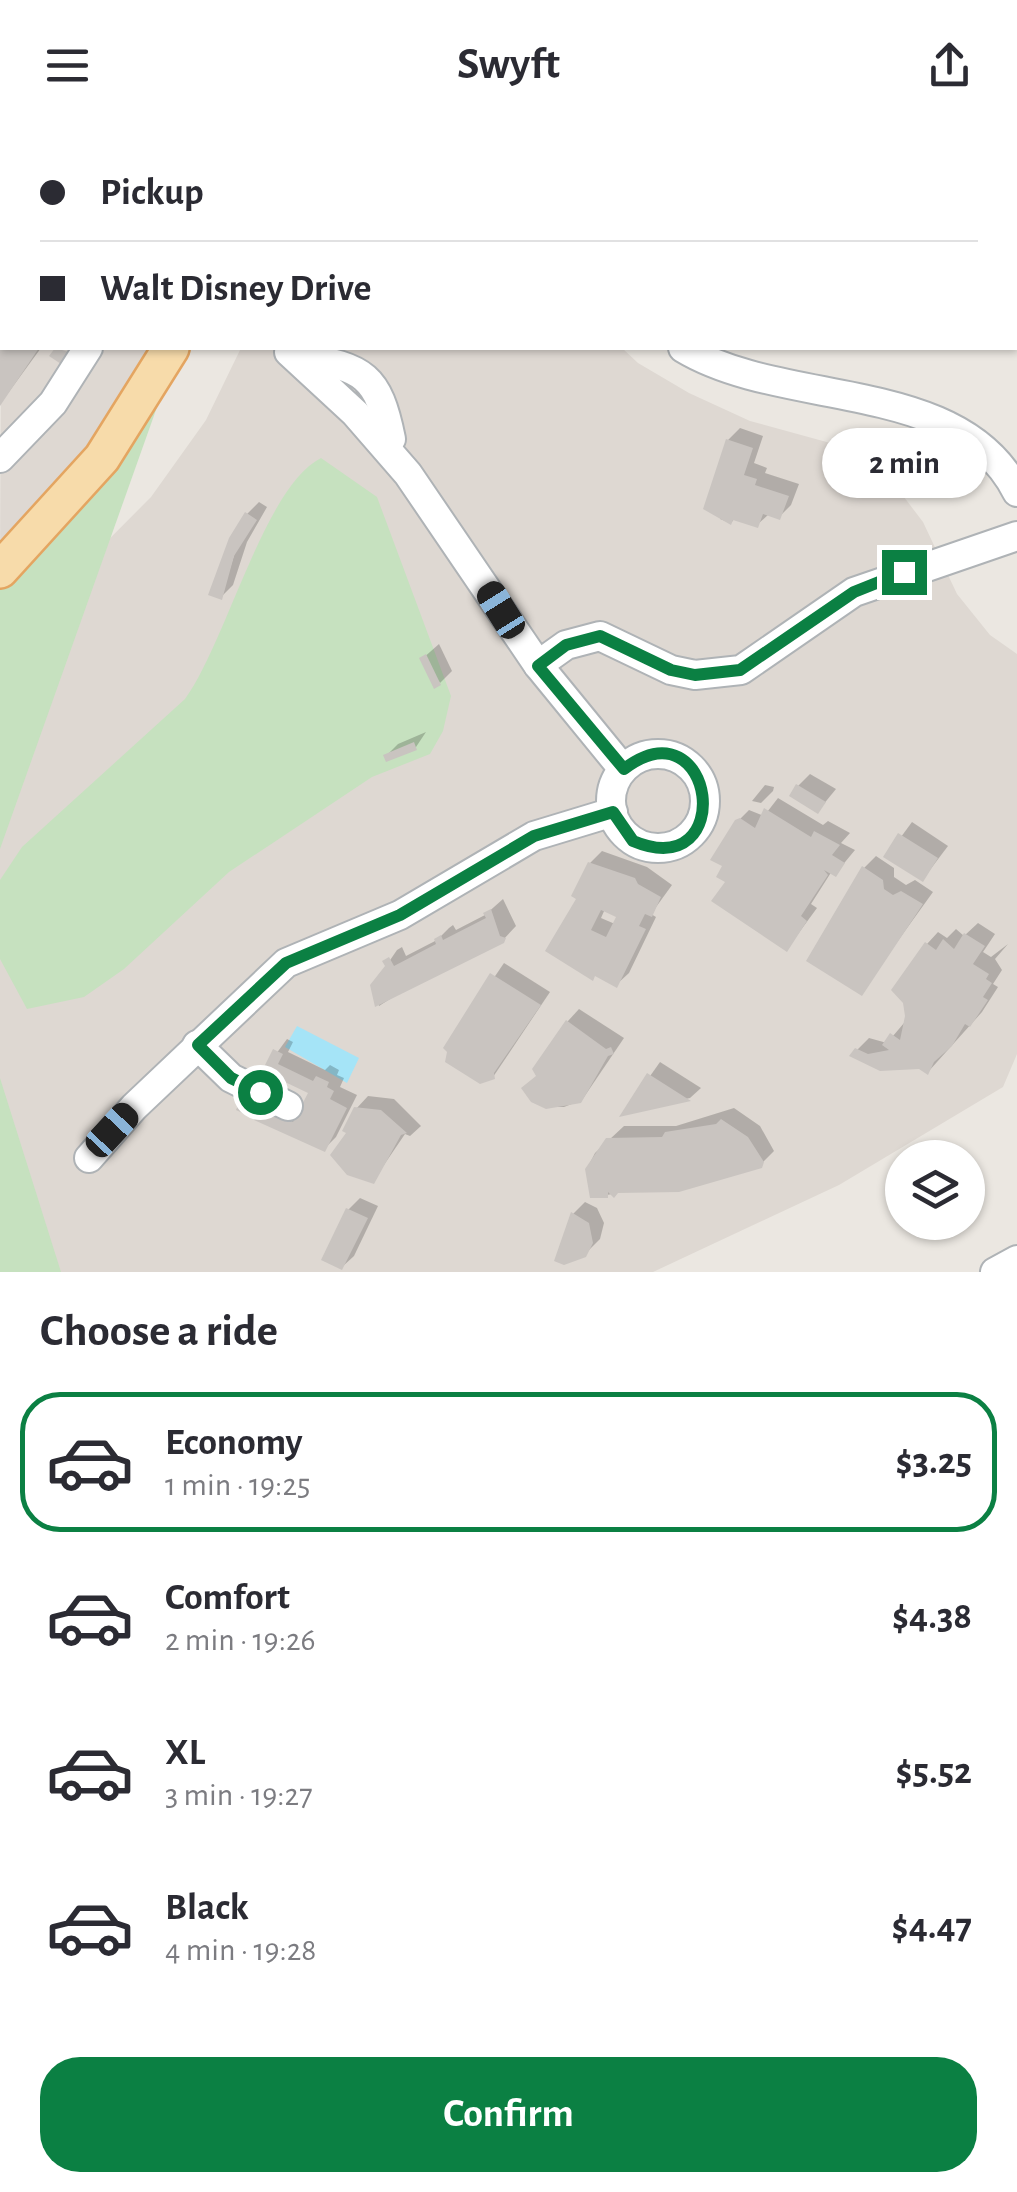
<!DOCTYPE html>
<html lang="en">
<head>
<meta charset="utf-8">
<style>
	:root { --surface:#fff; --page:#f2f2f3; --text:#2b2b33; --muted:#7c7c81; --line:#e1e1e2; --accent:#0b8043 }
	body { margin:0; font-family:"Alegreya Sans",sans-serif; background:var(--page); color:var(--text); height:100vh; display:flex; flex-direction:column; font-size:38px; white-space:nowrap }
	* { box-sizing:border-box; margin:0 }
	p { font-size:32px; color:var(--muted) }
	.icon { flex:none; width:55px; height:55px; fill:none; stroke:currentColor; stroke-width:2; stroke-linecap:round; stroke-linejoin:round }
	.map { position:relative; height:1142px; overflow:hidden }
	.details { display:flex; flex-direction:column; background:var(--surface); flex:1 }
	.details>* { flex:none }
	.banner { position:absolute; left:0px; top:0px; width:1018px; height:220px; box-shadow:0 2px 8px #0004; display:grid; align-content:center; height:220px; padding:0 40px; background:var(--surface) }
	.controls { position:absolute; left:885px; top:1010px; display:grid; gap:20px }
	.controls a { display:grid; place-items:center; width:100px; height:100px; border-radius:50%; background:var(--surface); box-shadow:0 2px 8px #0004; font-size:50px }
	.end { position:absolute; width:45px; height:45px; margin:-22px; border:12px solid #0b8043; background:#fff; box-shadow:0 0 0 5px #fff }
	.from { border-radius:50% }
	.bubble { position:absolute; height:70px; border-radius:35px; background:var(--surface); box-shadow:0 2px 8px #0004; font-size:32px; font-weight:600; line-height:70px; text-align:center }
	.car { position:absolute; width:30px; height:60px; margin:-30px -15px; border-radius:12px; box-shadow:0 0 8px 2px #0007; background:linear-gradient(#222 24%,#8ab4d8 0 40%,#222 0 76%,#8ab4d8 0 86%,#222 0) }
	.banner b { display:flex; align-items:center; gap:35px; height:95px; font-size:38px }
	.banner b+b { border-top:2px solid var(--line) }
	.banner i { width:25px; height:25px; background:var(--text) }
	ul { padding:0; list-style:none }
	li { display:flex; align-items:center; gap:30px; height:140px; margin:0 20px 15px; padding:0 20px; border:5px solid transparent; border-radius:40px }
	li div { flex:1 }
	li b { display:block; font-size:38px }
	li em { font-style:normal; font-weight:600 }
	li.on { border-color:var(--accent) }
	li>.icon { width:90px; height:90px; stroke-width:1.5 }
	h2 { padding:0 40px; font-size:45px; line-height:120px }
	.primary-button { display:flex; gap:20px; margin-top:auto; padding:20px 40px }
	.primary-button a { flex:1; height:115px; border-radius:40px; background:var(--accent); color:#fff; font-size:40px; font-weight:600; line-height:115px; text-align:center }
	header { display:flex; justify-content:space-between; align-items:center; height:130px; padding:0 40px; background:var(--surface); font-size:45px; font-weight:600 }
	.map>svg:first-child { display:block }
	.education { fill:#ded8d2 }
	.green { fill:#c6e1bf }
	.water { fill:#a5e4f7 }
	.shadow { fill:#0003; fill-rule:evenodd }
	.building { fill:#c9c4c0; fill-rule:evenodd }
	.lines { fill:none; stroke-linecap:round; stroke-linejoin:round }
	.minor-casing { stroke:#afb3b6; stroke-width:32 }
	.major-casing { stroke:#e4a561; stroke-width:40 }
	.minor { stroke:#fff; stroke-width:28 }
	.major { stroke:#f7dbaa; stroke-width:35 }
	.route { stroke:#0b8043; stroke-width:12 }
</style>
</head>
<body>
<header><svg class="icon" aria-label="menu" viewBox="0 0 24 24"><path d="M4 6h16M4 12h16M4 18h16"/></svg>Swyft<svg class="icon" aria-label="share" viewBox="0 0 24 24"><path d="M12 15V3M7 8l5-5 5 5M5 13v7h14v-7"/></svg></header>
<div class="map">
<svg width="1017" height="1142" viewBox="0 0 1017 1142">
	<rect width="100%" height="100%" fill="#ebe7e1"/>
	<!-- education -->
	<g class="education">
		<polygon points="2,11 2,218 167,218 0,440"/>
		<polygon points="241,218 622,218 638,233 689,263 750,291 852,319 888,346 923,392 957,464 990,505 1017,524 1017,924 1003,957 839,1055 653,1142 0,1142 0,519 151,367 206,290"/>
	</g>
	<!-- green -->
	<g class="green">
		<polygon points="178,218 0,719 0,440"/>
		<path d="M321 328 377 367 451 566 443 601 430 624 372 647 229 742 124 839 84 867 27 879 0 829V750L22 717 185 569C227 511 264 357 321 328Z"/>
		<polygon points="0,948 61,1142 0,1142"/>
	</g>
	<!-- water -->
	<polygon class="water" points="297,896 359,928 347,953 285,917"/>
	<!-- shadow -->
	<g class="shadow">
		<polygon points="2,98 2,218 41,218 0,274"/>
		<polygon points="367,250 379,262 362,279 350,267"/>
		<polygon points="740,298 763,306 754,333 767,338 765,343 799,354 791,375 779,387 769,384 757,395 735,388 731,393 720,389 728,310"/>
		<polygon points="259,372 267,377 247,412 233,455 221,467 247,384"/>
		<polygon points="439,514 452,541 440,553 422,529"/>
		<polygon points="426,602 416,617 386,626 398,614"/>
		<polygon points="810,644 836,659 818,681 798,656"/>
		<polygon points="765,655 774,657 773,661 761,673 752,671"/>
		<polygon points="778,668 823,695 828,691 850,703 841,713 855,720 836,743 832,741 811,774 817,778 787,819 729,751 737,692 749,680 764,686"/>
		<polygon points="912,692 948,716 923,749 887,726"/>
		<path d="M602 721 647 737 672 755 651 784 656 787 629 843 617 854 596 844 579 768 590 733ZM605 779 619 786 615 794 601 788Z"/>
		<polygon points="876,726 894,738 894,747 906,755 915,750 933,762 861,862 864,738"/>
		<polygon points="503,769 516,796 502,811 423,848 379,876 373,855 397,820 402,817 406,826 437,810 449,798 453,795 456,800 485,785"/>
		<polygon points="978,793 995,804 983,822 991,827 1008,814 995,829 1002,840 993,854 998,857 982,882 928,942 919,937 880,938 857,920 869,908 887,913 904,893 927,814 938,802 947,808 956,799 964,806"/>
		<polygon points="504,833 550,862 493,947 446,918"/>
		<polygon points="579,879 624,908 582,970 564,977 546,977 538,944 568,891"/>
		<polygon points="287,909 293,912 288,922 325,940 330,935 339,940 337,945 344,948 340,957 357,965 336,1007 324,1019 258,989 302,979 311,962 265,939"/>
		<polygon points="660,932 701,958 690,968 624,983"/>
		<polygon points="368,966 394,969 421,996 410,1006 405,1004 373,1051 350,1002 356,979"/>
		<polygon points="734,978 760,996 774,1021 763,1032 607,1065 587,1039 595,1023 624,996 676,996"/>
		<polygon points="360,1068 378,1076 354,1126 342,1137 348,1080"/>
		<polygon points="585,1072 597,1078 604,1093 600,1109 587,1122 573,1084"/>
	</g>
	<!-- building -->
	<g class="building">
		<polygon points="0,218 39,218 0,276"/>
		<polygon points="55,218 69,222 61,234 49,226"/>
		<polygon points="726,309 753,318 744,345 757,349 755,355 789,366 780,390 763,384 758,398 733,390 731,395 703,379"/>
		<polygon points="245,382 257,390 234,426 222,470 208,465 229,408"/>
		<polygon points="426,524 441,555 434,559 419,528"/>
		<polygon points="414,612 417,620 386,632 383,625"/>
		<polygon points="796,654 826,672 818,684 789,666"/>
		<polygon points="764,678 811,707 814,701 840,715 832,725 845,733 836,747 824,740 828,745 801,786 807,791 787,822 711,771 725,752 716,747 722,736 710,730 735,690 740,688 755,698"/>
		<polygon points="898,703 938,728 923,752 883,727"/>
		<path d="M588 732 635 748 638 754 661 767 652 787 645 784 639 796 646 799 617 858 595 846 593 851 545 821 576 769 571 766ZM601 780 616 787 606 807 591 800Z"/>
		<polygon points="862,736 883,750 884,759 893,765 901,761 923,774 862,866 806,831"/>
		<polygon points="491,779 500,806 506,808 504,813 375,877 370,855 385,836 382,831 389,827 394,836 436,814 434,809 441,805 443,810 486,788 483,783"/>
		<polygon points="964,803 985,816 973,834 989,844 986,849 992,853 983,867 988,870 970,897 965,894 952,916 934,932 928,945 919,939 880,941 849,926 855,918 868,924 889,920 882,915 890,903 900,910 905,886 903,873 891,860 925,812 936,820 943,809 954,819"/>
		<polygon points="490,843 541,875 494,943 495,949 480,954 445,932 447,922 443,918"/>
		<polygon points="566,890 606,919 611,917 614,924 608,926 581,973 546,979 531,972 521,958 536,946 532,939"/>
		<polygon points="273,919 283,924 278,934 313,951 316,946 329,952 327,957 334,961 330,969 347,978 325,1022 254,990 261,976 293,992 308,963 262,941"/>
		<polygon points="647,943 691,971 619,987"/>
		<polygon points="242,967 259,975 253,988 236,980"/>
		<polygon points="354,977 381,980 407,1003 401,1005 374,1054 347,1045 330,1025 346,1003 342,1001"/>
		<polygon points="721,989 748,1007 764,1032 762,1038 679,1062 618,1063 614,1068 608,1062 608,1068 590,1068 585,1039 606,1008 662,1007 665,1002 716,994"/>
		<polygon points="346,1078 368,1088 342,1140 321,1130"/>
		<polygon points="571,1082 589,1093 593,1113 586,1127 564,1135 554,1131"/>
	</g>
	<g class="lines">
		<defs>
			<g id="minor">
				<polyline points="581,0 582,2"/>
				<path d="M683 218C784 279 960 247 1017 362"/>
				<polyline points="289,222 355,283 408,344 538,535 623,639"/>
				<path d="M302 227C364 238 378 245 391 309"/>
				<polyline points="0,328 53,273 88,218"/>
				<polyline points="538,535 566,515 600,506 671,540 695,545 741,540 854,462 1017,406"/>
				<circle cx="658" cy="671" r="47"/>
				<polyline points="197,915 231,948 288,976"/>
				<polyline points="89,1028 134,977 286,833 400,785 534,706 613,682"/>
				<polyline points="995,1142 1017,1130"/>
			</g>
			<g id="major">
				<polyline points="205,0 205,2"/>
				<polyline points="0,440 102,328 171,218"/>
			</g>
		</defs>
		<!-- minor casing -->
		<use href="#minor" class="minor-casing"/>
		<!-- major casing -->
		<use href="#major" class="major-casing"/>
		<!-- minor -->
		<use href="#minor" class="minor"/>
		<!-- major -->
		<use href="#major" class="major"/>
	</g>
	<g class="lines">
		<!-- route -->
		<path class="route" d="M260 962 231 948 198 915 286 833 400 785 534 706 613 682 633 711C739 755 715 570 624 639L538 536 566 515 600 506 671 540 695 545 740 540 854 462 904 442"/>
	</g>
</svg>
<div class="controls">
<a><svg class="icon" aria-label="layers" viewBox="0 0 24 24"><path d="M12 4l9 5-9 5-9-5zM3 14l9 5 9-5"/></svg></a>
</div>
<i class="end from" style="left:260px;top:962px"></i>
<i class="end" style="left:904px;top:442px"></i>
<div class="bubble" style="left:822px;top:298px;width:165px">2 min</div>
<i class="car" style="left:501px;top:480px;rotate:328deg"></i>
<i class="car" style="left:112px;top:1000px;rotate:43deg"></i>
<div class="banner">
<b><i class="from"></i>Pickup</b>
<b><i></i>Walt Disney Drive</b>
</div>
</div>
<section class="details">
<h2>Choose a ride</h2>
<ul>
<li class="on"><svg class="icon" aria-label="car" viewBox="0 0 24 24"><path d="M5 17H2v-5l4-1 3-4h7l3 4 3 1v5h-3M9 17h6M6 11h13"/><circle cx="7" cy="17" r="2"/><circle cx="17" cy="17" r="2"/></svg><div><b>Economy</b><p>1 min · 19:25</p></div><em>$3.25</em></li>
<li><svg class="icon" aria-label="car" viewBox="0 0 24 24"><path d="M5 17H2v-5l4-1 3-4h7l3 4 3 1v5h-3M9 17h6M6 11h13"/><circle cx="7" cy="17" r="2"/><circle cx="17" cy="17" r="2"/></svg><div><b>Comfort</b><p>2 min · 19:26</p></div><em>$4.38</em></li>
<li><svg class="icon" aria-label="car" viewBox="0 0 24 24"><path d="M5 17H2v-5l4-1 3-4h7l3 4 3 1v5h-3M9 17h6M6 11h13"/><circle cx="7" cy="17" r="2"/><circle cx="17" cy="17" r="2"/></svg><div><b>XL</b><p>3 min · 19:27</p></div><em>$5.52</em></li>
<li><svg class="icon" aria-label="car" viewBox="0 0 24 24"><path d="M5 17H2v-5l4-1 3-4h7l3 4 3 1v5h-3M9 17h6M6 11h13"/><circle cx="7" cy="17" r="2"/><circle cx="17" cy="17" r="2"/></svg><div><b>Black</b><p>4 min · 19:28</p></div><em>$4.47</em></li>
</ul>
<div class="primary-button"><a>Confirm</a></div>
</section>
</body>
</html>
